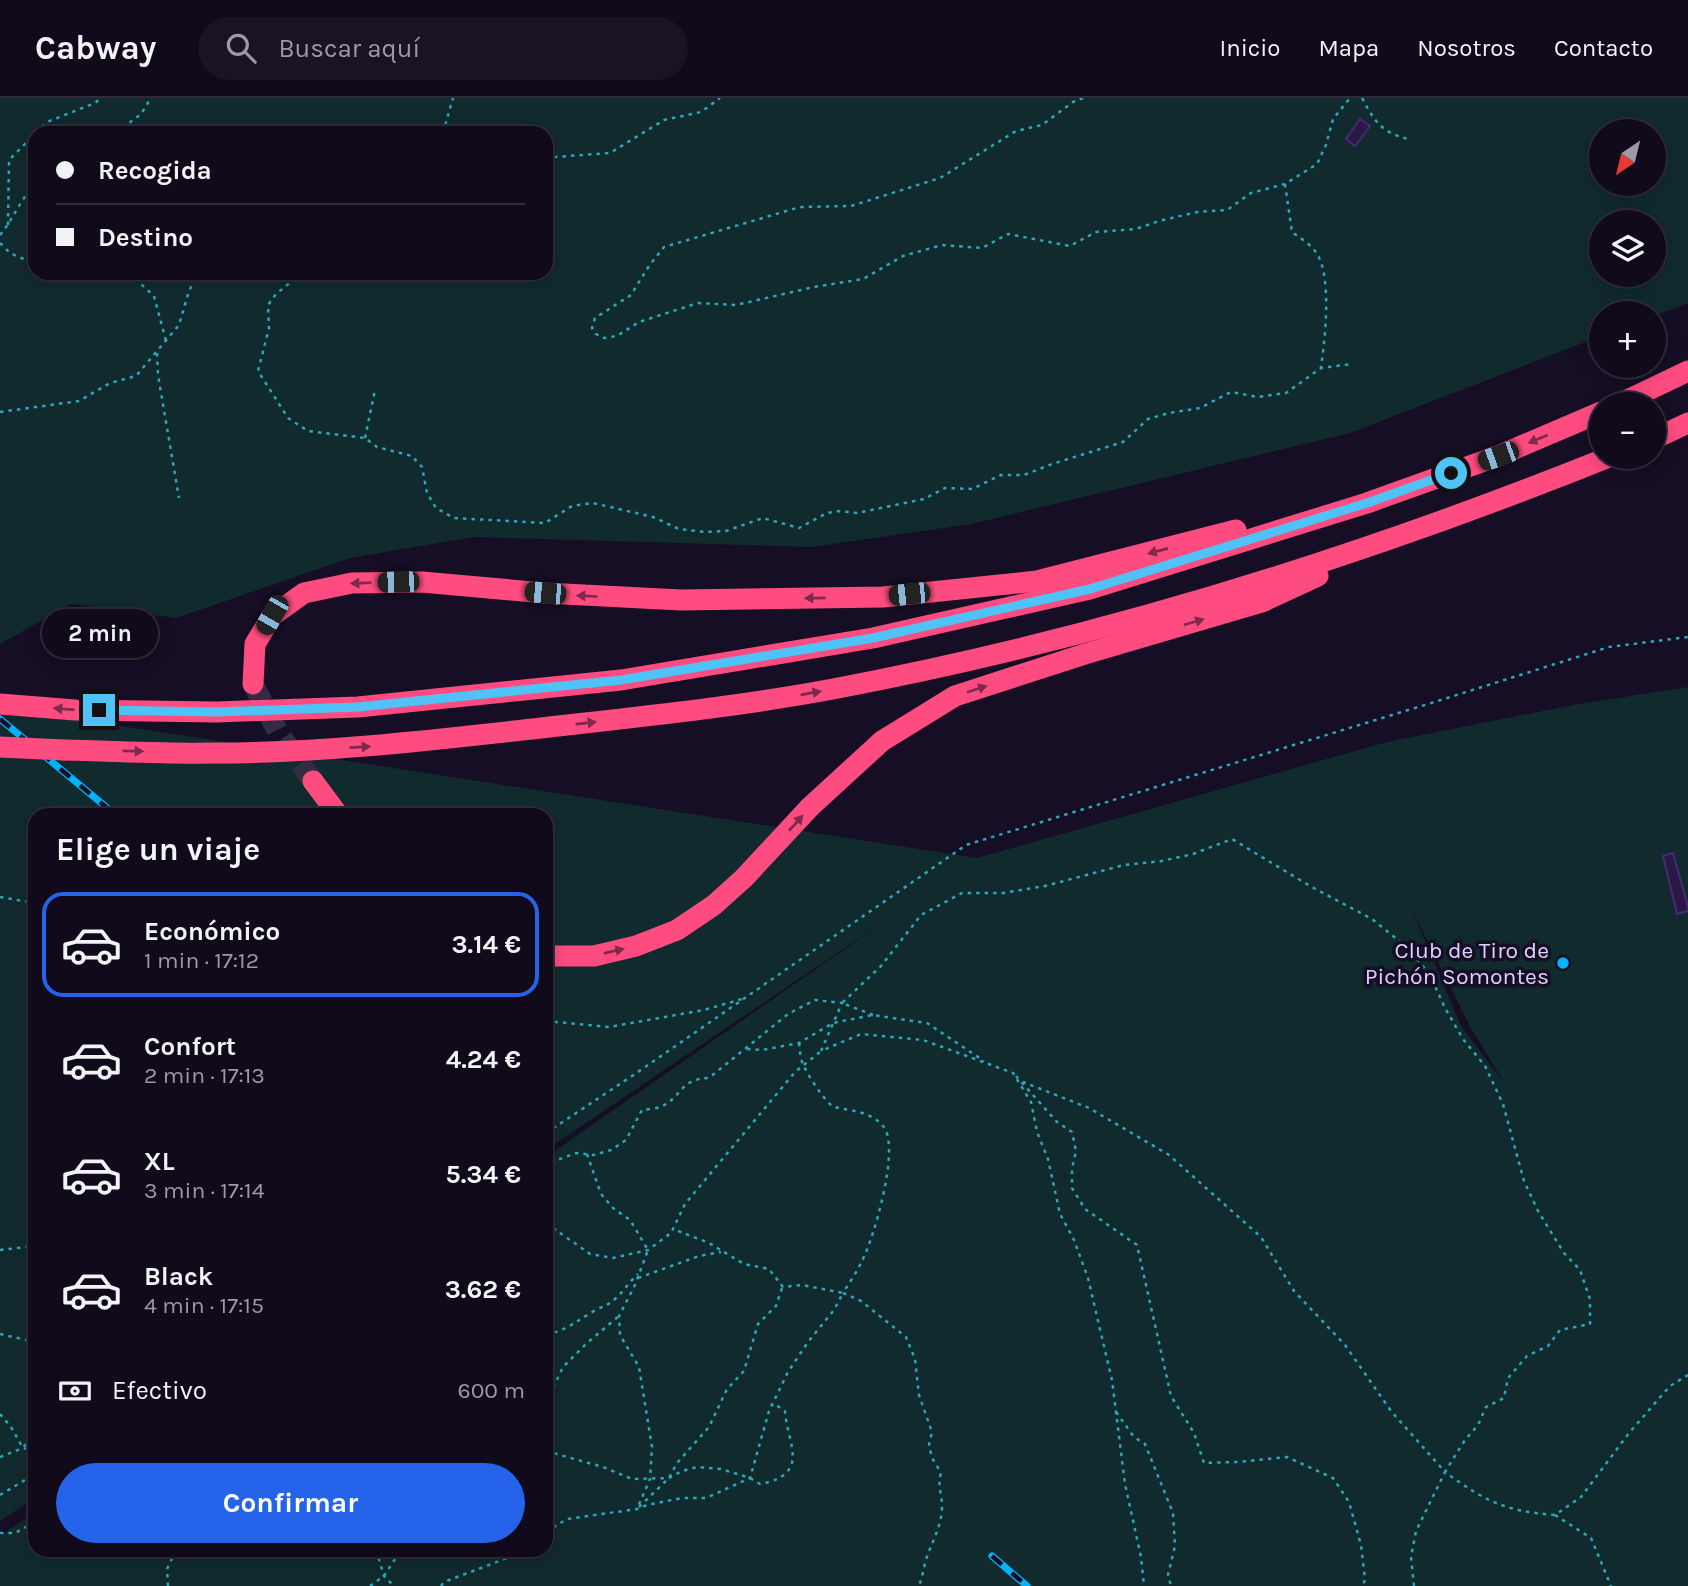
<!DOCTYPE html>
<html lang="es">
<head>
<meta charset="utf-8">
<style>
	:root { --surface:#100a1b; --page:#191324; --text:#f1f3f6; --muted:#9c9aa3; --line:#302b3a; --accent:#2563eb }
	body { margin:0; font-family:Karla,sans-serif; background:var(--page); color:var(--text); height:100vh; display:flex; flex-direction:column; font-size:26px; white-space:nowrap }
	* { box-sizing:border-box; margin:0 }
	p { font-size:23px; color:var(--muted) }
	.icon { flex:none; width:38px; height:38px; fill:none; stroke:currentColor; stroke-width:2; stroke-linecap:round; stroke-linejoin:round }
	.map { position:relative; flex:1; overflow:hidden }
	.panel { position:absolute; left:28px; top:710px; width:525px; height:749px; display:flex; flex-direction:column; background:var(--surface); border-radius:21px; box-shadow:0 4px 18px #0003,0 0 0 2px var(--line) }
	.panel>* { flex:none }
	.guide { position:absolute; left:28px; top:28px; width:525px; height:154px; border-radius:21px; box-shadow:0 4px 18px #0003,0 0 0 2px var(--line); display:grid; align-content:center; height:154px; padding:0 28px; background:var(--surface) }
	.needle { width:46px; rotate:215deg }
	.controls { position:absolute; left:1589px; top:21px; display:grid; gap:14px }
	.controls a { display:grid; place-items:center; width:77px; height:77px; border-radius:50%; background:var(--surface); box-shadow:0 4px 18px #0003,0 0 0 2px var(--line); font-size:35px }
	.end { position:absolute; width:32px; height:32px; margin:-16px; border:9px solid #4fc3f7; background:#111; box-shadow:0 0 0 4px #111 }
	.from { border-radius:50% }
	.bubble { position:absolute; height:49px; border-radius:24px; background:var(--surface); box-shadow:0 4px 18px #0003,0 0 0 2px var(--line); font-size:23px; font-weight:700; line-height:49px; text-align:center }
	.car { position:absolute; width:21px; height:42px; margin:-21px -10px; border-radius:9px; box-shadow:0 0 5px 2px #0007; background:linear-gradient(#222 24%,#8ab4d8 0 40%,#222 0 76%,#8ab4d8 0 86%,#222 0) }
	.guide b { display:flex; align-items:center; gap:24px; height:66px; font-size:26px }
	.guide b+b { border-top:2px solid var(--line) }
	.guide i { width:18px; height:18px; background:var(--text) }
	ul { padding:0; list-style:none }
	li { display:flex; align-items:center; gap:21px; height:105px; margin:0 14px 10px; padding:0 14px; border:4px solid transparent; border-radius:21px }
	li div { flex:1 }
	li b { display:block; font-size:26px }
	li em { font-style:normal; font-weight:700 }
	li.on { border-color:var(--accent) }
	li>.icon { width:63px; height:63px; stroke-width:1.5 }
	h2 { padding:0 28px; font-size:32px; line-height:84px }
	.pay { display:flex; align-items:center; gap:18px; height:77px; padding:0 28px; font-size:26px }
	.pay p { margin-inline-start:auto }
	.primary-button { display:flex; gap:14px; margin-top:auto; padding:14px 28px }
	.primary-button a { flex:1; height:80px; border-radius:42px; background:var(--accent); color:#fff; font-size:28px; font-weight:700; line-height:80px; text-align:center }
	header { display:flex; align-items:center; gap:42px; box-sizing:border-box; height:98px; padding:0 35px; background:var(--surface); border-bottom:2px solid var(--line) }
	header strong { font-size:33px }
	nav { display:flex; gap:38px; margin-inline-start:auto; font-size:24px }
	.search { width:490px; height:63px; background:var(--page); display:flex; align-items:center; gap:18px; box-sizing:border-box; padding:0 24px; border-radius:38px; color:var(--muted); font-size:26px }
	.map>svg:first-child { display:block }
	.green { fill:#112a2e; fill-rule:evenodd }
	.building { fill:#2a1945; stroke:#462b72; stroke-width:2 }
	.lines { fill:none; stroke-linecap:round; stroke-linejoin:round }
	.highway-tunnel { stroke:#342b45; stroke-width:21; stroke-dasharray:21 10; stroke-linecap:butt }
	.path { stroke:#2ca6b8; stroke-width:2.5; stroke-dasharray:3.5 5; stroke-linecap:butt }
	.highway { stroke:#ff4c80; stroke-width:21 }
	.rail-casing { stroke:#00b3fc; stroke-width:7 }
	.rail { stroke:#160e24; stroke-width:4.5; stroke-dasharray:13; stroke-linecap:butt }
	.highway-bridge { stroke:#ff4c80; stroke-width:21 }
	.oneway { fill:#7f2a4d }
	.route { stroke:#4fc3f7; stroke-width:9 }
	.poi-dot { fill:#00b3fc; stroke:#160e24; stroke-width:2.5 }
	.labels { text-anchor:middle; dominant-baseline:central; stroke-width:7; stroke-linejoin:round; paint-order:stroke }
	.poi-label { font-size:23px; fill:#dfd1ff; stroke:#160e24; text-anchor:end }
</style>
</head>
<body>
<header>
<strong>Cabway</strong>
<div class="search"><svg class="icon" aria-label="search" viewBox="0 0 24 24"><circle cx="10" cy="10" r="6"/><path d="M15 15l6 6"/></svg>Buscar aquí</div>
<nav><a>Inicio</a><a>Mapa</a><a>Nosotros</a><a>Contacto</a></nav>
</header>
<div class="map">
<svg width="1688" height="1488" viewBox="0 0 1688 1488">
	<rect width="100%" height="100%" fill="#160e24"/>
	<!-- green -->
	<g class="green">
		<path d="M0 0H1688V205L1654 218V215H1601V238L1350 335 971 426 812 449 474 439 350 460 176 520 71 506 0 546ZM1601 33H1654V86H1601ZM35 35H546V175H35ZM1601 124H1654V177H1601Z"/>
		<path d="M1688 589V1488H0V1438L35 1414V1452H546V1059L892 818 546 1052V718H35V1400L0 1423V598L18 612 977 760 1387 644 1573 607ZM1412 812 1472 932 1505 986 1461 928Z"/>
	</g>
	<!-- building -->
	<g class="building">
		<polygon points="1360,21 1370,28 1355,48 1346,41"/>
		<polygon points="1673,755 1688,809 1688,813 1677,816 1663,758"/>
	</g>
	<g class="lines">
		<!-- highway-tunnel -->
		<polyline class="highway-tunnel" points="253,586 278,634 313,683"/>
		<!-- path -->
		<g class="path">
			<polyline points="1083,0 1073,4 1042,27 1016,33 940,80 851,108 800,109 664,149 649,168 631,197 595,220 592,230 596,236 604,240 617,238 639,224 698,205 736,207 814,189 863,181 903,158 942,147 982,150 1008,136 1070,148 1096,134 1136,131 1159,123 1197,114 1227,112 1251,95 1285,86 1317,66 1326,47 1333,21 1350,0"/>
			<path d="M1362 0C1375 24 1381 34 1408 41"/>
			<polyline points="36,35 47,24 95,5 101,0"/>
			<polyline points="116,35 141,16 151,0"/>
			<polyline points="443,35 453,0"/>
			<polyline points="546,62 555,59 610,55 664,22 701,14 720,0"/>
			<path d="M1285 86 1292 134C1300 140 1312 147 1317 156 1332 179 1325 242 1321 269"/>
			<polyline points="8,127 9,62 35,36"/>
			<path d="M0 137C13 122 20 101 35 87"/>
			<polyline points="0,145 10,155 35,166"/>
			<polyline points="129,175 154,198 166,243"/>
			<polyline points="302,175 276,196 268,207 269,230 258,273 288,320 308,333 365,340 377,349 412,358 422,369 427,395 436,410 454,420 545,425 572,408 593,405 653,419 679,431 705,434 726,433 763,420 799,430 827,415 839,413 857,415 924,401 945,390 972,391 1001,377 1024,377 1052,366 1123,344 1148,321 1169,315 1200,310 1231,294 1258,299 1286,295 1321,270 1352,266"/>
			<polyline points="157,255 158,277 179,400"/>
			<polyline points="0,314 79,303 110,285 136,278 179,227 189,193 198,175"/>
			<polyline points="365,340 375,292"/>
			<polyline points="0,799 35,805"/>
			<polyline points="873,917 842,905 881,868 921,817 962,795 1003,795 1045,788 1124,767 1162,763 1193,756 1232,741 1310,788 1372,821 1409,851 1430,877 1445,910 1463,941 1485,968 1503,1006 1524,1083 1538,1113 1564,1155 1580,1172 1590,1201 1590,1226 1560,1232 1548,1248 1527,1258 1508,1280 1504,1300 1486,1309 1478,1327 1465,1342 1445,1374 1391,1313 1345,1247 1294,1193 1261,1139 1169,1057 1089,1010 1023,984"/>
			<polyline points="546,923 609,929 704,912 742,901"/>
			<path d="M799 945C800 952 800 960 803 966 805 973 827 1007 834 1009 851 1013 870 1013 883 1028 901 1048 874 1140 862 1163 857 1174 849 1185 843 1195L861 1203 906 1239 915 1261 919 1297 932 1334 929 1347 932 1360 941 1375C937 1388 942 1395 942 1408 942 1426 934 1440 928 1456 924 1466 923 1478 919 1488"/>
			<polyline points="747,951 762,952 799,945 833,925 873,917 927,925 984,963"/>
			<polyline points="1016,978 1057,1024 1072,1034 1076,1053 1072,1071 1072,1090 1085,1111 1137,1147 1171,1298 1194,1335 1204,1365 1238,1364 1287,1359 1333,1380 1349,1404 1361,1447 1365,1481 1363,1488"/>
			<polyline points="546,1035 635,976 966,747 1428,606 1609,549 1688,539"/>
			<polyline points="587,1056 601,1096 613,1110 630,1122 648,1152 635,1187 619,1218 620,1237 639,1269 652,1349 650,1381 637,1411"/>
			<path d="M546 1072 557 1062 576 1055 594 1057 611 1052 626 1042 642 1012C647 1011 655 1011 660 1009 681 1001 680 980 709 980L788 916 815 902 842 905 821 953 861 936 923 942 1013 975 1031 1004 1037 1034 1048 1061 1060 1116 1074 1142 1088 1180 1099 1227 1112 1282 1125 1386 1141 1459 1144 1488"/>
			<polyline points="546,1125 590,1156 613,1160 648,1152 671,1135 685,1106 795,974 820,954"/>
			<polyline points="0,1152 35,1148"/>
			<polyline points="638,1180 699,1158 721,1154"/>
			<polyline points="0,1236 35,1244"/>
			<path d="M546 1236C565 1234 579 1221 596 1212 603 1208 609 1207 615 1201 623 1194 629 1184 638 1176"/>
			<polyline points="546,1305 563,1269 587,1245 619,1218"/>
			<polyline points="1116,1314 1134,1339 1145,1346 1173,1415 1175,1448 1168,1477 1171,1488"/>
			<polyline points="0,1316 11,1329 23,1350 35,1333"/>
			<path d="M546 1353 603 1369 632 1381 669 1380 682 1373 697 1369 721 1371 750 1380 760 1386C812 1376 787 1346 785 1313L773 1305"/>
			<polyline points="0,1359 23,1350 35,1353"/>
			<polyline points="0,1397 35,1376"/>
			<polyline points="639,1409 669,1380 677,1365 709,1329 727,1291 744,1273 758,1226 776,1208 782,1190"/>
			<polyline points="1555,1417 1591,1440 1611,1488"/>
			<polyline points="546,1434 567,1421 637,1411 647,1407 682,1400 706,1400 750,1380 769,1313 788,1274 808,1244 834,1212 843,1195 802,1187 783,1189 769,1171 744,1166 709,1145 673,1131"/>
			<polyline points="0,1435 15,1435 35,1424"/>
			<polyline points="376,1452 384,1478 394,1488"/>
			<polyline points="168,1488 167,1471 176,1452"/>
			<polyline points="370,1488 384,1478 401,1452"/>
			<polyline points="441,1488 444,1484 510,1459 520,1452"/>
			<path d="M1414 1488 1411 1459 1416 1433 1445 1374C1485 1403 1504 1413 1555 1417L1581 1399 1629 1335 1670 1288 1688 1277"/>
		</g>
		<!-- highway -->
		<g class="highway">
			<polyline points="1619,306 1688,273"/>
			<polyline points="1654,341 1688,325"/>
			<polyline points="253,586 255,546 272,518 304,495 352,485 422,484 545,495 681,502 883,499 1037,483 1236,432"/>
			<polyline points="0,606 75,612 217,614 358,609 621,582 873,540 1090,491 1367,405 1498,358 1601,314"/>
			<path d="M64 652C115 653 165 656 215 655 324 655 433 642 541 630 638 619 736 609 833 591 1099 541 1358 460 1609 359"/>
			<polyline points="313,683 339,718"/>
			<polyline points="546,858 594,858 636,848 677,832 714,807 744,780 810,709 882,643 955,598 1085,556 1262,504 1318,478"/>
		</g>
		<defs>
			<g id="rail">
				<polyline points="0,621 117,718"/>
				<polyline points="992,1458 1027,1488"/>
			</g>
		</defs>
		<!-- rail casing -->
		<use href="#rail" class="rail-casing"/>
		<!-- rail -->
		<use href="#rail" class="rail"/>
		<!-- highway-bridge -->
		<polyline class="highway-bridge" points="0,649 64,652"/>
	</g>
	<!-- one-way arrows -->
	<defs><path id="oneway-solid" d="M-6-.8H1V-3.2L6.5 0L1 3.2V.8H-6Z" transform="scale(1.75)"/></defs>
	<g class="oneway">
		<use href="#oneway-solid" transform="translate(1538 341) rotate(157)"/>
		<use href="#oneway-solid" transform="translate(1158 453) rotate(165)"/>
		<use href="#oneway-solid" transform="translate(361 485) rotate(178)"/>
		<use href="#oneway-solid" transform="translate(587 498) rotate(-177)"/>
		<use href="#oneway-solid" transform="translate(815 500) rotate(179)"/>
		<use href="#oneway-solid" transform="translate(1194 524) rotate(-16)"/>
		<use href="#oneway-solid" transform="translate(977 591) rotate(-18)"/>
		<use href="#oneway-solid" transform="translate(811 595) rotate(-10)"/>
		<use href="#oneway-solid" transform="translate(64 611) rotate(-175)"/>
		<use href="#oneway-solid" transform="translate(586 625) rotate(-6)"/>
		<use href="#oneway-solid" transform="translate(360 649) rotate(-3)"/>
		<use href="#oneway-solid" transform="translate(133 653) rotate(1)"/>
		<use href="#oneway-solid" transform="translate(796 725) rotate(-48)"/>
		<use href="#oneway-solid" transform="translate(614 853) rotate(-13)"/>
	</g>
	<g class="lines">
		<!-- route -->
		<polyline class="route" points="99,612 216,614 358,609 621,582 873,540 1090,491 1367,405 1451,375"/>
	</g>
	<!-- markers -->
	<circle class="poi-dot" cx="1563" cy="865" r="7"/>
	<g class="labels">
		<!-- poi labels -->
		<g class="poi-label">
			<text x="1549" y="852">Club de Tiro de<tspan x="1549" dy="26">Pichón Somontes</tspan></text>
		</g>
	</g>
</svg>
<div class="controls">
<a><svg class="needle" viewBox="-14 -14 28 28"><path d="M0-13l5 13h-10z" fill="#e53935"/><path d="M0 13l5-13h-10z" fill="#9c9aa3"/></svg></a>
<a><svg class="icon" aria-label="layers" viewBox="0 0 24 24"><path d="M12 4l9 5-9 5-9-5zM3 14l9 5 9-5"/></svg></a>
<a>+</a>
<a>−</a>
</div>
<i class="end from" style="left:1451px;top:375px"></i>
<i class="end" style="left:99px;top:612px"></i>
<div class="bubble" style="left:42px;top:511px;width:116px">2 min</div>
<i class="car" style="left:1498px;top:358px;rotate:250deg"></i>
<i class="car" style="left:398px;top:484px;rotate:269deg"></i>
<i class="car" style="left:545px;top:495px;rotate:275deg"></i>
<i class="car" style="left:909px;top:496px;rotate:264deg"></i>
<i class="car" style="left:272px;top:517px;rotate:210deg"></i>
<div class="guide">
<b><i class="from"></i>Recogida</b>
<b><i></i>Destino</b>
</div>
<section class="panel">
<h2>Elige un viaje</h2>
<ul>
<li class="on"><svg class="icon" aria-label="car" viewBox="0 0 24 24"><path d="M5 17H2v-5l4-1 3-4h7l3 4 3 1v5h-3M9 17h6M6 11h13"/><circle cx="7" cy="17" r="2"/><circle cx="17" cy="17" r="2"/></svg><div><b>Económico</b><p>1 min · 17:12</p></div><em>3.14 €</em></li>
<li><svg class="icon" aria-label="car" viewBox="0 0 24 24"><path d="M5 17H2v-5l4-1 3-4h7l3 4 3 1v5h-3M9 17h6M6 11h13"/><circle cx="7" cy="17" r="2"/><circle cx="17" cy="17" r="2"/></svg><div><b>Confort</b><p>2 min · 17:13</p></div><em>4.24 €</em></li>
<li><svg class="icon" aria-label="car" viewBox="0 0 24 24"><path d="M5 17H2v-5l4-1 3-4h7l3 4 3 1v5h-3M9 17h6M6 11h13"/><circle cx="7" cy="17" r="2"/><circle cx="17" cy="17" r="2"/></svg><div><b>XL</b><p>3 min · 17:14</p></div><em>5.34 €</em></li>
<li><svg class="icon" aria-label="car" viewBox="0 0 24 24"><path d="M5 17H2v-5l4-1 3-4h7l3 4 3 1v5h-3M9 17h6M6 11h13"/><circle cx="7" cy="17" r="2"/><circle cx="17" cy="17" r="2"/></svg><div><b>Black</b><p>4 min · 17:15</p></div><em>3.62 €</em></li>
</ul>
<div class="pay"><svg class="icon" aria-label="cash" viewBox="0 0 24 24"><path d="M3 7h18v10H3z"/><circle cx="12" cy="12" r="2"/></svg>Efectivo<p>600 m</p></div>
<div class="primary-button"><a>Confirmar</a></div>
</section>
</div>
</body>
</html>
